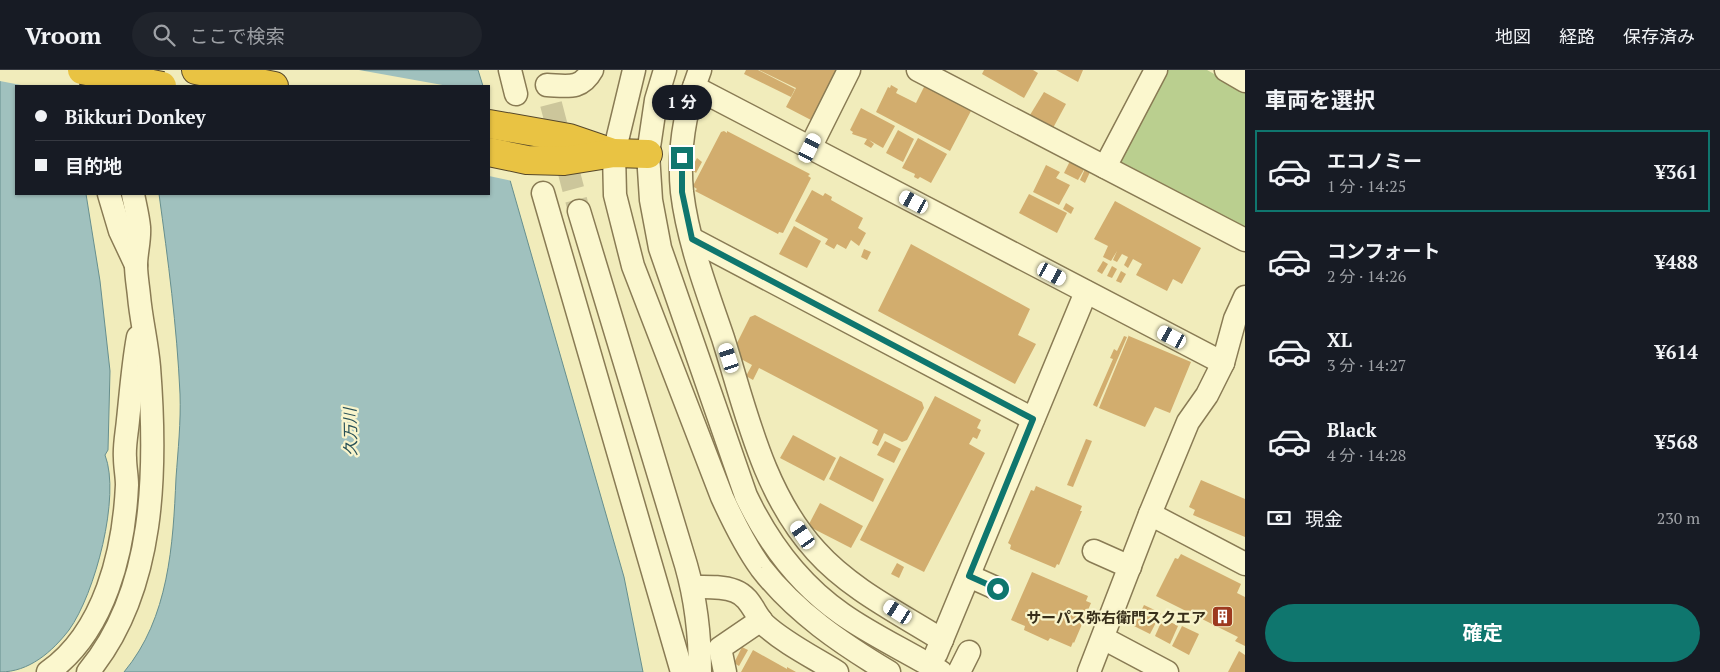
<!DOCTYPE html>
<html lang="ja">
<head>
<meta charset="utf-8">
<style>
	:root { --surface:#171b24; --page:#20242c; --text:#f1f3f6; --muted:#9ea1a6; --line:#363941; --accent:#0f766e }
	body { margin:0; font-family:"PT Serif","Noto Sans JP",serif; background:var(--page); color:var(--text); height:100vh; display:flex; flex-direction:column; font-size:19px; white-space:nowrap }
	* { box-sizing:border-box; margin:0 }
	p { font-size:16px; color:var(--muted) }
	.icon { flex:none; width:28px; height:28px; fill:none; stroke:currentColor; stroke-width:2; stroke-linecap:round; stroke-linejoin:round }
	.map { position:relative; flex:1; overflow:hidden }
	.side { display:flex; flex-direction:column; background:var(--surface); width:475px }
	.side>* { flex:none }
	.hud { position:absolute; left:15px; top:15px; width:475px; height:110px; border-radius:0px; box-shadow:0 1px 4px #0004; display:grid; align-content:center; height:110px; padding:0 20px; background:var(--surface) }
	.end { position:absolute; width:22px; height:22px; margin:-11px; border:6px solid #0f766e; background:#fff; box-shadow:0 0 0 2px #fff }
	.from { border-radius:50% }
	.bubble { position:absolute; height:35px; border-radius:18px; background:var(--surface); box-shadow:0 1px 4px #0004; font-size:16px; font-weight:700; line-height:35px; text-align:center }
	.car { position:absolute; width:15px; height:30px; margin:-15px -8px; border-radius:6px; box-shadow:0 0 4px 1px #0007; background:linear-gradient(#fff 24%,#345 0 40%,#fff 0 76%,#345 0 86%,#fff 0) }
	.hud b { display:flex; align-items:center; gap:18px; height:48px; font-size:19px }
	.hud b+b { border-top:1px solid var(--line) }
	.hud i { width:12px; height:12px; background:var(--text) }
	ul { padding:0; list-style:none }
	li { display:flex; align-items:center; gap:15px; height:82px; margin:0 10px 8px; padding:0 10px; border:2px solid transparent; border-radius:0px }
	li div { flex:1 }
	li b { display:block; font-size:19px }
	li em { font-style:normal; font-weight:700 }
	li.on { border-color:var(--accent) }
	li>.icon { width:45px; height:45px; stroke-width:1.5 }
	h2 { padding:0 20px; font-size:22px; line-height:60px }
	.pay { display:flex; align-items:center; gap:12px; height:55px; padding:0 20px; font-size:19px }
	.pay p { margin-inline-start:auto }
	.primary-button { display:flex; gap:10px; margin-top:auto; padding:10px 20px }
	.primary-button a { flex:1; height:58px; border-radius:30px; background:var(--accent); color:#fff; font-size:20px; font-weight:700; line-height:58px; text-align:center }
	header { display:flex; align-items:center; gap:30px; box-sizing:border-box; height:70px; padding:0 25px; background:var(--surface); border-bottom:1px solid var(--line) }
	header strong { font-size:24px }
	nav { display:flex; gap:28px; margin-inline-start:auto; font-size:18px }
	.search { width:350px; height:45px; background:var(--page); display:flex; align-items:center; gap:12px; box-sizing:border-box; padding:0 18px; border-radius:28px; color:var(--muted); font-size:19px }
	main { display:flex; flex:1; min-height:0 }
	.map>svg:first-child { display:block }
	.green { fill:#bacf8f }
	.water { fill:#a0c1be; stroke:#678f8e }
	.pier { fill:#f1ecbb }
	.building { fill:#d2ad6e }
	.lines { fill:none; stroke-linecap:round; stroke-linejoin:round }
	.minor-tunnel { stroke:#ccc69b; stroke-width:22; stroke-dasharray:22 11; stroke-linecap:butt }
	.minor-casing { stroke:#897b54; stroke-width:25 }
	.highway-casing { stroke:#564729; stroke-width:30 }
	.minor { stroke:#fbf7ce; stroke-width:22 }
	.highway { stroke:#e9c343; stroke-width:28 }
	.highway-bridge-casing { stroke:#564729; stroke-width:30; stroke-linecap:butt }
	.highway-bridge { stroke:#e9c343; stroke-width:28 }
	.route { stroke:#0f766e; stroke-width:6 }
	.labels { text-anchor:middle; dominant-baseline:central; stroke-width:4.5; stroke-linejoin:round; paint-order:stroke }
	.poi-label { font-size:15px; font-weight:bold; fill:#372e1a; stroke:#f8f4cb; text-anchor:end }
	.water-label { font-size:16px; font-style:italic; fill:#285158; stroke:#f8f4cb }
</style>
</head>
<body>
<header>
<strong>Vroom</strong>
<div class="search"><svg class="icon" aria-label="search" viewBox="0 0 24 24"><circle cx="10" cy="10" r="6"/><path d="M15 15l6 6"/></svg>ここで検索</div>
<nav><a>地図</a><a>経路</a><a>保存済み</a></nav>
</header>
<main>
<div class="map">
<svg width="1245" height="602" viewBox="0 0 1245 602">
	<rect width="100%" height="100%" fill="#f1ecbb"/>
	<!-- green -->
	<polygon class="green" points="1165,0 1207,0 1245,21 1245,160 1123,96 1119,87"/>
	<!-- water -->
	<g class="water">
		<path d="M0 0 67 16H16V124H86L100 211 110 301 108 380 105 385C121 426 95 524 69 560 52 582 29 602 0 602Z"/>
		<polygon points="140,0 478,0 483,16 143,16"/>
		<path d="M489 37 624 507 643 602H124C169 548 173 475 176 408 178 380 181 352 180 324 177 257 168 190 159 124H489Z"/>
	</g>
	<!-- pier -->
	<g class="pier">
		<polygon points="0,0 66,0 69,16 26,16 0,11"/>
		<polygon points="138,0 359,0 448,16 140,16"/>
		<polygon points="489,34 491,36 512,111 489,106"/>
	</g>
	<!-- building -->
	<g class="building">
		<polygon points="746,0 758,0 795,19 791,27 744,4"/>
		<polygon points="759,0 836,0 811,50 786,37 796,18"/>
		<polygon points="984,0 1033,0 1038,3 1024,28 982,4"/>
		<polygon points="1056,0 1083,0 1078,12"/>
		<polygon points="891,15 898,19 896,23 916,33 925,15 972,39 950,81 876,42 888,17 890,18"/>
		<polygon points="1044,22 1066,34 1053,58 1030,45"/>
		<polygon points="861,38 895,56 883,78 869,70 874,74 871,78 864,74 867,69 852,64 853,62 850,60"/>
		<polygon points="898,60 914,69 903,92 886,83"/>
		<polygon points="724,61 727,63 727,61 810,104 808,106 811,108 783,163 779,162 778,164 695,121 697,119 694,117 694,114 721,62"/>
		<polygon points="918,68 947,84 931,113 920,107 918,109 914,107 915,104 902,98"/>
		<polygon points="697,88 702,92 696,103 691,99"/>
		<polygon points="1070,91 1085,98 1078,110 1064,103"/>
		<polygon points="1046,95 1060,102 1056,108 1070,115 1059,135 1033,122"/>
		<polygon points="1085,99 1090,102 1085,113 1080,110"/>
		<polygon points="812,120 823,126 825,123 832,127 831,130 863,148 858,158 866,163 859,176 851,170 846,179 837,174 834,179 825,174 828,169 795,151"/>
		<polygon points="1029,124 1067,143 1057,163 1019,143"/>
		<polygon points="1115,131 1201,178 1182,214 1173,209 1167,221 1136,205 1142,194 1133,189 1128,198 1124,195 1128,187 1122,184 1117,192 1113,190 1117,181 1111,191 1103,187 1108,176 1094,169"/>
		<polygon points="1066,133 1074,138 1071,144 1063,139"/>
		<polygon points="794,156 821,171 807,198 779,184"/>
		<polygon points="911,174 1030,239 1018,265 1036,274 1015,314 878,241"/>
		<polygon points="864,179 871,182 867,190 861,187"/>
		<polygon points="1103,191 1108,194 1102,204 1097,201"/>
		<polygon points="1112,196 1117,199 1112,208 1107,206"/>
		<polygon points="1121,201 1126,204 1121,213 1116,211"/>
		<polygon points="755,245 922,332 924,338 907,370 902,372 884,363 878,376 872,373 878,360 759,298 753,310 746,306 752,295 741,289 736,275 750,247"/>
		<polygon points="1129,265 1129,266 1191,292 1170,343 1155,337 1145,357 1099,338"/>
		<polygon points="1124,266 1127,267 1097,337 1093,335 1113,289 1110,288 1114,279 1117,281"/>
		<polygon points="935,326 981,350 977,358 981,360 977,369 973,367 969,374 985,383 924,502 860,470"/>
		<polygon points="793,365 836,388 824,411 780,388"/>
		<polygon points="1086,369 1092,371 1073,417 1067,415"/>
		<polygon points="885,371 901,379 894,393 877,385"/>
		<polygon points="840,386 884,409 873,432 829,409"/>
		<polygon points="1201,410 1245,429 1245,467 1193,445 1195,440 1189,437"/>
		<polygon points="1036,416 1082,436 1080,441 1082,441 1059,495 1057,494 1055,498 1010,479 1011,475 1008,473 1031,420 1034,421"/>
		<polygon points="820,433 863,456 851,478 808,456"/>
		<polygon points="1181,484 1241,514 1237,523 1245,527 1245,576 1235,571 1238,567 1156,526 1175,488 1178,489"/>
		<polygon points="897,493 904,497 899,508 891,504"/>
		<polygon points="1032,502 1088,526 1086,531 1091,533 1074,573 1073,572 1071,577 1050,568 1048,571 1024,560 1025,556 1011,550"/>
		<polygon points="1144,535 1161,543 1150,564 1134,556"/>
		<polygon points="1163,548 1178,556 1170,574 1155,566"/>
		<polygon points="1182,556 1199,564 1189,585 1172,576"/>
		<polygon points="742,577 748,580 739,596 734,593"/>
		<polygon points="753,580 787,599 787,597 796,602 741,602"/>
		<polygon points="1239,581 1245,585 1245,602 1228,602"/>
	</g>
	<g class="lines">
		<!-- minor-tunnel -->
		<polyline class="minor-tunnel" points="551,34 579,141"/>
		<defs>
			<g id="minor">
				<polyline points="510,0 516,24"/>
				<path d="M634 0 614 83 615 125 633 196 722 427C733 451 745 476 761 498 795 542 842 574 889 602"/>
				<path d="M665 0 656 30 648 84 651 130 660 178 746 426C768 472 799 514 842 544 873 566 909 582 941 602"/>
				<path d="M700 0C685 39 678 81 682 122 688 172 707 221 723 268 746 341 763 423 816 481 850 519 899 543 942 570"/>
				<polyline points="918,0 1245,170"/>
				<polyline points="1226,0 1245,11"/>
				<path d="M547 15C568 16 581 20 592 0"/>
				<polyline points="694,17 1223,293"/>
				<polyline points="810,78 849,0"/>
				<polyline points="1105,97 1156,0"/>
				<polyline points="543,123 682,602"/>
				<polyline points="109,124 120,161 136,195"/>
				<path d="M579 141 686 495C696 530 700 566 700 602"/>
				<polyline points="692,169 1033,349"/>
				<polyline points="1150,444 1245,494"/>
				<polyline points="1094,481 1130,497"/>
				<polyline points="969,506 998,519"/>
				<path d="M692 517C706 517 722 516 735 521 751 527 754 544 765 555 786 574 813 587 837 602"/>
				<polyline points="1103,568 1167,602"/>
				<polyline points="936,584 1086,222"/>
				<path d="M48 602C105 562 124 481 127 415 127 406 125 397 125 388 124 376 127 362 128 350 131 322 133 294 138 267"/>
				<path d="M88 602C156 520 157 399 149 297 147 273 141 249 139 226 138 216 136 205 136 195 136 183 140 170 139 157 138 146 135 135 133 124"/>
				<polyline points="725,602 720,578 761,550"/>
				<polyline points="959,602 969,582"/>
				<polyline points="1089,602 1150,444 1188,352 1207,325 1223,293 1235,249 1245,227"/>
			</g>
			<g id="highway">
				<polyline points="196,0 274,16"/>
				<polyline points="489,54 569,68 610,82"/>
				<polyline points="489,82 527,90 564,91 614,83 648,84"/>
			</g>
		</defs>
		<!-- minor casing -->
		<use href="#minor" class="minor-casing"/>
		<!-- highway casing -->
		<use href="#highway" class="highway-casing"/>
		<!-- minor -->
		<use href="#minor" class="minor"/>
		<!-- highway -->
		<use href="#highway" class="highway"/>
		<defs>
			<polyline id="highway-bridge" points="82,0 162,16"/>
		</defs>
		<!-- highway-bridge casing -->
		<use href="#highway-bridge" class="highway-bridge-casing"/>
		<!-- highway-bridge -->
		<use href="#highway-bridge" class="highway-bridge"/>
	</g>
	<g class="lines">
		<!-- route -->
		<polyline class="route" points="682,88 682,122 692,169 1033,349 969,506 998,519"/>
	</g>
	<!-- icons -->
	<defs>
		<symbol id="building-square" viewBox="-11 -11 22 22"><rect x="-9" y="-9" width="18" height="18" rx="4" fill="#9d391f" stroke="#f8f4cb"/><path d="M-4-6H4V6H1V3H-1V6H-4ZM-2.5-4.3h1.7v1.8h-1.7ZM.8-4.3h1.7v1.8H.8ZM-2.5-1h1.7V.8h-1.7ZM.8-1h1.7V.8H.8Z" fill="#fff"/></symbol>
	</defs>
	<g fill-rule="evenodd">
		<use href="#building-square" x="1210" y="534" width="25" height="25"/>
	</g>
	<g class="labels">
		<!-- poi labels -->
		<g class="poi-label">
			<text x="1206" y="547">サーパス弥右衛門スクエア</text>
		</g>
		<!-- water labels -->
		<g class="water-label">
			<text transform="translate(350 362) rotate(-91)">久万川</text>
		</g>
	</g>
</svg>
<i class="end from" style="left:998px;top:519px"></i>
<i class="end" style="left:682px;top:88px"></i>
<div class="bubble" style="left:652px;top:15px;width:60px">1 分</div>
<i class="car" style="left:810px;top:78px;rotate:26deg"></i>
<i class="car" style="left:914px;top:132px;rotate:298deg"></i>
<i class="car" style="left:1052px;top:204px;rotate:118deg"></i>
<i class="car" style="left:1172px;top:267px;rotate:298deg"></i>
<i class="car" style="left:729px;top:288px;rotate:342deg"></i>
<i class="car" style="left:803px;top:465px;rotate:325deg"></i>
<i class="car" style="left:898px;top:542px;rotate:302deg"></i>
<div class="hud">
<b><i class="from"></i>Bikkuri Donkey</b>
<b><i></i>目的地</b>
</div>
</div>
<section class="side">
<h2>車両を選択</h2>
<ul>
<li class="on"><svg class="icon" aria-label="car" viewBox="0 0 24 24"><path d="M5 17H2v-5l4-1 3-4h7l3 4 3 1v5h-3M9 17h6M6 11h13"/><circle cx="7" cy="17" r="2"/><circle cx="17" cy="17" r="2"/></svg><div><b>エコノミー</b><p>1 分 · 14:25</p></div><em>¥361</em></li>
<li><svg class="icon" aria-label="car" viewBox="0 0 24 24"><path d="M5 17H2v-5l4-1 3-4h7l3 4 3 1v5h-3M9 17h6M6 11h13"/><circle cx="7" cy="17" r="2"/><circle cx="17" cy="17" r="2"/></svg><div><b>コンフォート</b><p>2 分 · 14:26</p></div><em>¥488</em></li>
<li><svg class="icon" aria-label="car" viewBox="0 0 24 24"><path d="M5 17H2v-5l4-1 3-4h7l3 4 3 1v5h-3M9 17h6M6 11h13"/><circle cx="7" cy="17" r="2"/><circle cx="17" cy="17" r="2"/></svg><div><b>XL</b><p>3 分 · 14:27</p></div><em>¥614</em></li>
<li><svg class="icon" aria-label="car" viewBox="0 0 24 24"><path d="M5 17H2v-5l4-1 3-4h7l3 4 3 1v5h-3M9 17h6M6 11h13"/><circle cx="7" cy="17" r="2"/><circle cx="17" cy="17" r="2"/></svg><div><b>Black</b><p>4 分 · 14:28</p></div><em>¥568</em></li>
</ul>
<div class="pay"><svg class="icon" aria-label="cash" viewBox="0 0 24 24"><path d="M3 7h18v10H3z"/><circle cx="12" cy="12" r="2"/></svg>現金<p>230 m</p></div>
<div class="primary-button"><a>確定</a></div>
</section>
</main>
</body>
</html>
